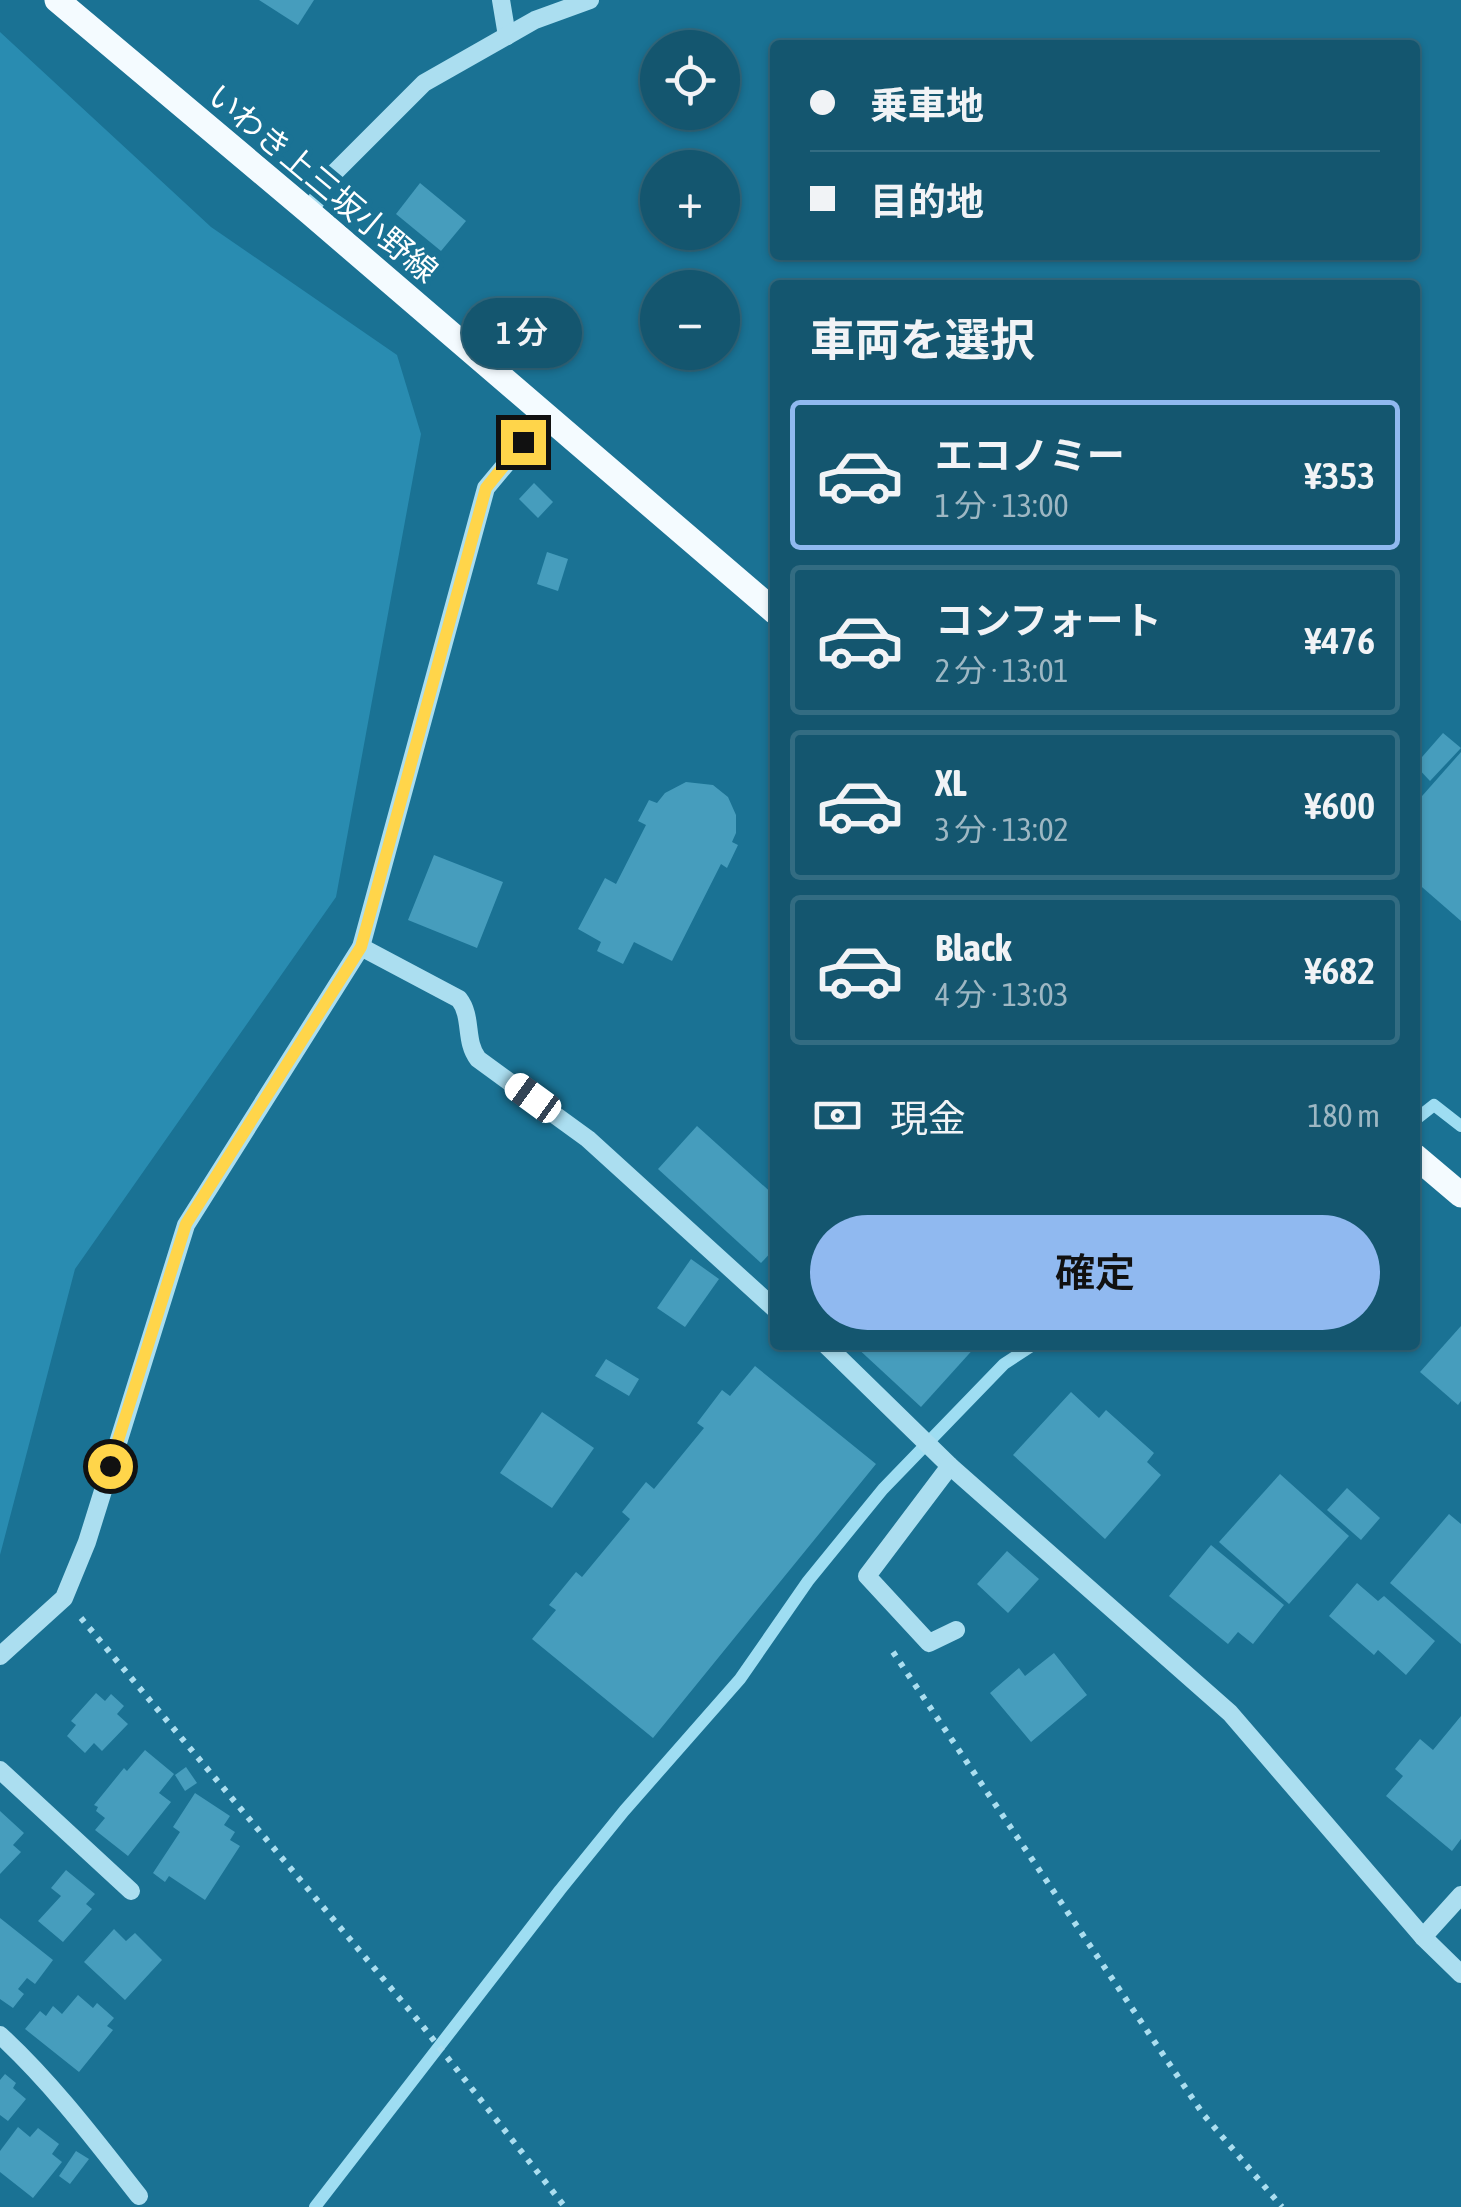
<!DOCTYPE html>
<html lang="ja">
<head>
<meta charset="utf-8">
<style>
	:root { --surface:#14566f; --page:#215f77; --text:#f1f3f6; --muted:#9db7c3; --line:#336c82; --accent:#90b9f0 }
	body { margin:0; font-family:"Asap Condensed","Noto Sans JP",sans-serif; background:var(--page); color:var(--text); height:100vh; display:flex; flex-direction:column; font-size:38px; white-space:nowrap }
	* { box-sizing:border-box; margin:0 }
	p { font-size:32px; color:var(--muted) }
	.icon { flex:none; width:55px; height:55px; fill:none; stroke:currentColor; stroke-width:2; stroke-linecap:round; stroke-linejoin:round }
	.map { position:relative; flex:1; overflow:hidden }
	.drawer { position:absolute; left:770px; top:280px; width:650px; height:1070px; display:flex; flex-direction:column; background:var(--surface); border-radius:10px; box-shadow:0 2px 8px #0004,0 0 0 2px var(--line) }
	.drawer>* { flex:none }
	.top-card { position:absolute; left:770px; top:40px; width:650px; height:220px; border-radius:10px; box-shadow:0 2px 8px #0004,0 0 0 2px var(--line); display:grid; align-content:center; height:220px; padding:0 40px; background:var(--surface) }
	.fabs { position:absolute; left:640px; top:30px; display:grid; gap:20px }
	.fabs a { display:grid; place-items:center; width:100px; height:100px; border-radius:50%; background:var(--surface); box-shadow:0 2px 8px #0004,0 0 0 2px var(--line); font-size:50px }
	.end { position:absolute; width:45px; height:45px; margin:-22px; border:12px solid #ffd54a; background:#111; box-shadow:0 0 0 5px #111 }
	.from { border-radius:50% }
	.bubble { position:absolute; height:70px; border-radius:35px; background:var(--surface); box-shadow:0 2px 8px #0004,0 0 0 2px var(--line); font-size:32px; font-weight:600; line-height:70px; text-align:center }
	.car { position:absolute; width:30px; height:60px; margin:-30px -15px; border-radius:12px; box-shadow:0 0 8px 2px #0007; background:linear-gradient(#fff 24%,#345 0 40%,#fff 0 76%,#345 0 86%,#fff 0) }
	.top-card b { display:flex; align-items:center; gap:35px; height:95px; font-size:38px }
	.top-card b+b { border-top:2px solid var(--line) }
	.top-card i { width:25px; height:25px; background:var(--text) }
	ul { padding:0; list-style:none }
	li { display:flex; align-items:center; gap:30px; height:150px; margin:0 20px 15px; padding:0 20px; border:5px solid var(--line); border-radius:10px }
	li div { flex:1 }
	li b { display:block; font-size:38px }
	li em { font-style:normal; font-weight:600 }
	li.on { border-color:var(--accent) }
	li>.icon { width:90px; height:90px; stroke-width:1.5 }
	h2 { padding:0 40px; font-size:45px; line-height:120px }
	.pay { display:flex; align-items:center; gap:25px; height:110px; padding:0 40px; font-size:38px }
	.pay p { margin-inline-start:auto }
	.cta { display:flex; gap:20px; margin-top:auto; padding:20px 40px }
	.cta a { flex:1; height:115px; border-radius:60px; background:var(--accent); color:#111; font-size:40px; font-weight:600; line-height:115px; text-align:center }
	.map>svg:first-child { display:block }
	.green { fill:#298cb1 }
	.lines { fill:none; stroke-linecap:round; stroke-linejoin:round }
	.stream { stroke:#9eddf2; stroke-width:12 }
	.building { fill:#469dbd }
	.path { stroke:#abdef0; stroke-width:6; stroke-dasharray:5 8; stroke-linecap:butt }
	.minor { stroke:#abdef0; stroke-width:18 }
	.major { stroke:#f4fbff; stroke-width:25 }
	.route { stroke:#ffd54a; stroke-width:12 }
	.labels { text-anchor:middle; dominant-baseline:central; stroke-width:10; stroke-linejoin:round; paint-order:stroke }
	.street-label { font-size:32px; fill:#fff; stroke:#1a7294 }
</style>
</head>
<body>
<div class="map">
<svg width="1461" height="2207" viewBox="0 0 1461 2207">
	<rect width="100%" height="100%" fill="#1a7294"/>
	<!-- green -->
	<polygon class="green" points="0,32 211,227 397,355 421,434 336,897 75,1269 0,1555"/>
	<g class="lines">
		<!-- stream -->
		<g class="stream">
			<polyline points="1415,1120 1434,1105 1461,1126"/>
			<polyline points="315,2207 560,1890 624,1811 740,1679 808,1581 883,1489 1004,1364 1033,1345"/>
		</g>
	</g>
	<!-- building -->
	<g class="building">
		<polygon points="259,0 314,0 298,25"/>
		<polygon points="420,183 466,221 441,251 396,214"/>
		<polygon points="534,483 553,502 538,518 519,499"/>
		<polygon points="547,552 568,559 558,591 537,584"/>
		<polygon points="1443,733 1461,748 1430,781 1415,765"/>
		<polygon points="1461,752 1461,921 1415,881 1415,804"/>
		<polygon points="686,782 713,785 728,797 736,815 736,833 732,842 738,845 727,868 721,864 672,961 634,942 623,964 597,951 601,942 578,929 605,878 616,884 646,825 638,821 649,800 657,803 665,793"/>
		<polygon points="434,855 503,882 477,948 408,920"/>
		<polygon points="697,1126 775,1196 775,1248 761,1263 658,1169"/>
		<polygon points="691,1259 719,1279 685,1327 657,1308"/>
		<polygon points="1461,1326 1461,1401 1458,1405 1420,1372"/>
		<polygon points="854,1345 977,1345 921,1407"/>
		<polygon points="606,1359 639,1379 629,1396 595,1376"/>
		<polygon points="755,1366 876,1464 653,1738 532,1639 556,1610 549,1605 576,1572 582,1577 630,1519 622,1512 646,1482 654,1489 704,1428 697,1423 722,1390 730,1396"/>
		<polygon points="1071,1392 1099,1418 1106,1410 1154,1453 1147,1462 1161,1475 1105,1539 1013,1455"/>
		<polygon points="542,1412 594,1448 552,1508 500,1473"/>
		<polygon points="1280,1474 1349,1536 1289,1604 1219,1542"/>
		<polygon points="1347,1488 1380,1518 1361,1540 1327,1510"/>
		<polygon points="1449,1514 1461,1524 1461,1644 1390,1583"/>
		<polygon points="1211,1545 1284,1605 1253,1644 1238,1632 1228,1644 1169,1596"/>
		<polygon points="1007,1551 1039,1579 1008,1613 977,1584"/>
		<polygon points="1357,1583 1378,1601 1384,1596 1435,1641 1406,1675 1378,1650 1374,1655 1329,1616"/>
		<polygon points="1054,1653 1087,1695 1031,1742 990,1693 1019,1668 1025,1676"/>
		<polygon points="96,1693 105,1701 111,1694 124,1706 117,1714 128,1724 102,1751 94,1743 85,1753 67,1736 76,1725 71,1721"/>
		<polygon points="1461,1716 1461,1839 1452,1851 1386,1796 1403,1776 1395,1769 1420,1739 1433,1750"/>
		<polygon points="145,1750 174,1774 159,1793 171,1802 128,1856 95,1830 105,1818 96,1811 98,1807 94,1805 124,1768 127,1771"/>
		<polygon points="186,1767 197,1783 185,1791 175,1775"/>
		<polygon points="195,1793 230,1816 224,1825 235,1832 230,1840 240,1846 205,1900 169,1876 165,1882 153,1873 180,1832 173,1827"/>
		<polygon points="0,1811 24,1833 13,1845 21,1852 0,1874"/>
		<polygon points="66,1870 95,1894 86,1904 92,1909 63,1942 38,1921 61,1896 51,1888"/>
		<polygon points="0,1918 53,1960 35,1984 27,1978 18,1989 24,1994 13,2008 0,1999"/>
		<polygon points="114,1929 126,1941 135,1933 162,1960 125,2000 84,1962"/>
		<polygon points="78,1995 93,2008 97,2003 114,2018 107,2026 113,2030 79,2072 25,2029 40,2011 46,2016 53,2006 62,2014"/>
		<polygon points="5,2074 16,2083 13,2088 26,2099 8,2121 0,2115 0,2080"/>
		<polygon points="18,2127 30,2137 38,2128 59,2144 52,2154 62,2162 33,2198 0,2172 0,2151"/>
		<polygon points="76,2151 89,2159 70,2184 59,2176"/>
	</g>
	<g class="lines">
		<!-- path -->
		<g class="path">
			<polyline points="81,1618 421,2024 565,2207"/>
			<polyline points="893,1652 1203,2114 1282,2207"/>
		</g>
		<!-- minor -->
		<g class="minor">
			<polyline points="501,0 507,36"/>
			<polyline points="309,212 332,175 424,83 535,20 590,0"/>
			<path d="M361 947 459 999C473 1017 464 1041 478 1059L588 1139 775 1309"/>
			<polyline points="826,1345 950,1466 1230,1713 1423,1937 1461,1974"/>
			<polyline points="950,1466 867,1576 929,1643 956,1630"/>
			<polyline points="0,1656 64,1598 87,1542 186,1225 361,947 486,488 546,416"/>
			<polyline points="0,1770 131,1891"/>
			<polyline points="1423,1937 1461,1895"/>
			<path d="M0 2035C52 2083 95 2140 139 2196"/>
		</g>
		<!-- major -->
		<g class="major">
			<polyline points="57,0 309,212 775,612"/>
			<polyline points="1415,1156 1461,1195"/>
		</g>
	</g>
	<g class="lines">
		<!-- route -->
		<polyline class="route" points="110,1466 186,1224 361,947 486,488 523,442"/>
	</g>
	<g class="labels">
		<!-- street labels -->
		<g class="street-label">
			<text transform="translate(323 183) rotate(40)">いわき上三坂小野線</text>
		</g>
	</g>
</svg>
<div class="fabs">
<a><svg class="icon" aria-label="locate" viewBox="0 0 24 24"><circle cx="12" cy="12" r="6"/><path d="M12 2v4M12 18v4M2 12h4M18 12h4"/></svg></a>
<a>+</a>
<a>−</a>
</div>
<i class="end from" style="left:110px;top:1466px"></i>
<i class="end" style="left:523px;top:442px"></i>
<div class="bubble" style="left:462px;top:298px;width:120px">1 分</div>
<i class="car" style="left:533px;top:1098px;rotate:306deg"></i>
<div class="top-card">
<b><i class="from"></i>乗車地</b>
<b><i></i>目的地</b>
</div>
<section class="drawer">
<h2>車両を選択</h2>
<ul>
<li class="on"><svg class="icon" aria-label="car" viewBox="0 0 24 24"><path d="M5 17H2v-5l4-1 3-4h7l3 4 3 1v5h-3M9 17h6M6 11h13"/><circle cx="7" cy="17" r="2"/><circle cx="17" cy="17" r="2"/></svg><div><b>エコノミー</b><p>1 分 · 13:00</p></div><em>¥353</em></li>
<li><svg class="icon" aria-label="car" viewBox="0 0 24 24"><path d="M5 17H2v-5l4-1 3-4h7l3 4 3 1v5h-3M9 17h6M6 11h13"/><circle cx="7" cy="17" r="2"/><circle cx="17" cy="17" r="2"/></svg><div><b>コンフォート</b><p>2 分 · 13:01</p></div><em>¥476</em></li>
<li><svg class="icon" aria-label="car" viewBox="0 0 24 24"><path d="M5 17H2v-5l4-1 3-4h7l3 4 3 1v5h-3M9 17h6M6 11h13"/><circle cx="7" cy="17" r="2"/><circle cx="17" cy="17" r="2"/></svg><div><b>XL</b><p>3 分 · 13:02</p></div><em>¥600</em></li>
<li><svg class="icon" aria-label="car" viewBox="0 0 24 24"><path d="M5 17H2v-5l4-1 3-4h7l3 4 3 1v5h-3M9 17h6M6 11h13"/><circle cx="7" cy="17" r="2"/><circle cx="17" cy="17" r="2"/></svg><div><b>Black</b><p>4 分 · 13:03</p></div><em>¥682</em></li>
</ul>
<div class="pay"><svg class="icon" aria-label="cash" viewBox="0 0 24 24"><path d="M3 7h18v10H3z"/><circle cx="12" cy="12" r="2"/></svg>現金<p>180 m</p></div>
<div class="cta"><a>確定</a></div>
</section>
</div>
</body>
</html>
